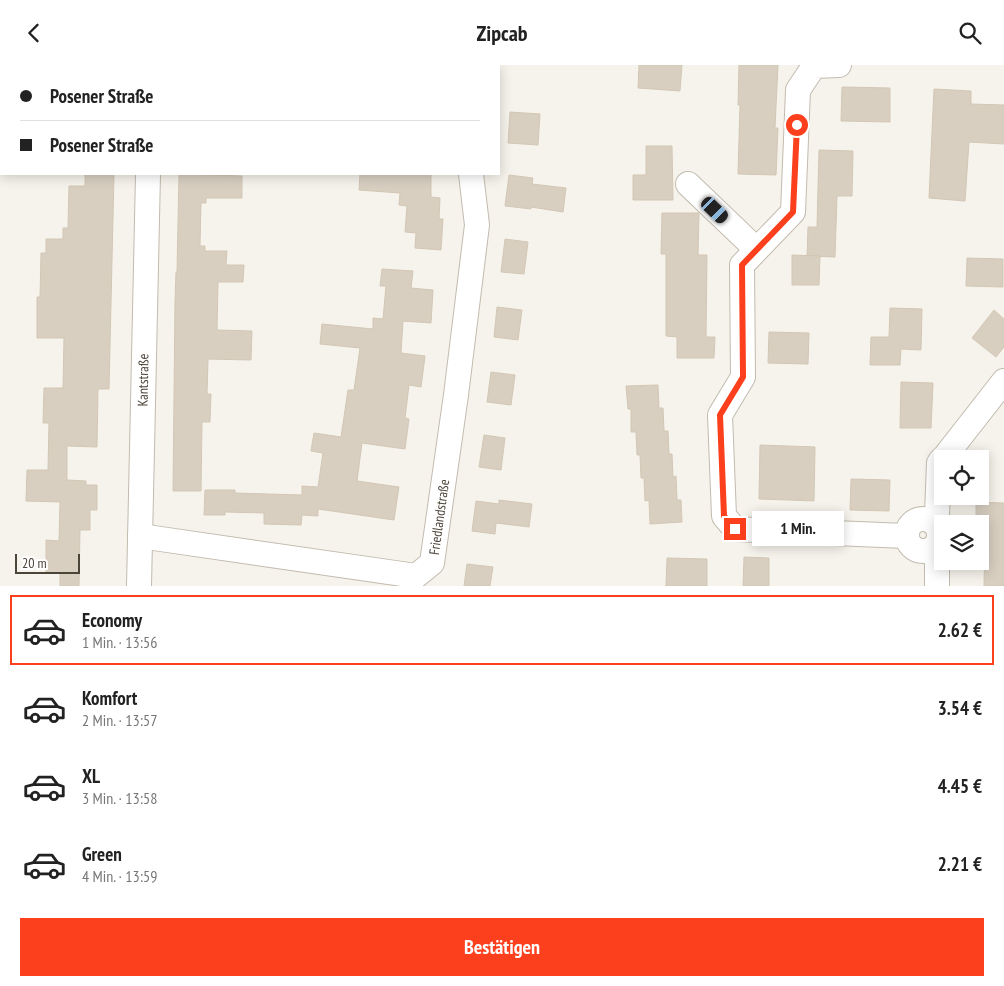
<!DOCTYPE html>
<html lang="de">
<head>
<meta charset="utf-8">
<style>
	:root { --surface:#fff; --page:#f6f6f6; --text:#222; --muted:#767676; --line:#e0e0e0; --accent:#fc3f1d }
	body { margin:0; font-family:"PT Sans Narrow",sans-serif; background:var(--page); color:var(--text); height:100vh; display:flex; flex-direction:column; font-size:19px; white-space:nowrap }
	* { box-sizing:border-box; margin:0 }
	p { font-size:16px; color:var(--muted) }
	.icon { flex:none; width:28px; height:28px; fill:none; stroke:currentColor; stroke-width:2; stroke-linecap:round; stroke-linejoin:round }
	.map { position:relative; height:521px; overflow:hidden }
	.sheet { display:flex; flex-direction:column; background:var(--surface); flex:1 }
	.sheet>* { flex:none }
	.banner { position:absolute; left:0px; top:0px; width:500px; height:110px; box-shadow:0 2px 12px #0003; display:grid; align-content:center; height:110px; padding:0 20px; background:var(--surface) }
	.controls { position:absolute; left:934px; top:385px; display:grid; gap:10px }
	.controls a { display:grid; place-items:center; width:55px; height:55px; border-radius:0px; background:var(--surface); box-shadow:0 2px 12px #0003; font-size:25px }
	.scale { position:absolute; left:15px; bottom:12px; width:65px; box-sizing:border-box; padding-left:5px; border:2px solid #4b4439; border-top:0; font-size:14px; line-height:18px; white-space:nowrap; color:#4b4439; -webkit-text-stroke:4px #fff; paint-order:stroke }
	.end { position:absolute; width:22px; height:22px; margin:-11px; border:6px solid #fc3f1d; background:#fff; box-shadow:0 0 0 2px #fff }
	.from { border-radius:50% }
	.bubble { position:absolute; height:35px; border-radius:0px; background:var(--surface); box-shadow:0 2px 12px #0003; font-size:16px; font-weight:800; line-height:35px; text-align:center }
	.car { position:absolute; width:15px; height:30px; margin:-15px -8px; border-radius:6px; box-shadow:0 0 4px 1px #0007; background:linear-gradient(#222 24%,#8ab4d8 0 40%,#222 0 76%,#8ab4d8 0 86%,#222 0) }
	.banner b { display:flex; align-items:center; gap:18px; height:48px; font-size:19px }
	.banner b+b { border-top:1px solid var(--line) }
	.banner i { width:12px; height:12px; background:var(--text) }
	ul { padding:9px 0 0; list-style:none }
	li { display:flex; align-items:center; gap:15px; height:70px; margin:0 10px 8px; padding:0 10px; border:2px solid transparent; border-radius:0px }
	li div { flex:1 }
	li b { display:block; font-size:19px }
	li em { font-style:normal; font-weight:800 }
	li.selected { border-color:var(--accent) }
	li>.icon { width:45px; height:45px; stroke-width:1.5 }
	.action { display:flex; gap:10px; margin-top:auto; padding:10px 20px }
	.action a { flex:1; height:58px; border-radius:0px; background:var(--accent); color:#fff; font-size:20px; font-weight:800; line-height:58px; text-align:center }
	header { display:flex; justify-content:space-between; align-items:center; height:65px; padding:0 20px; background:var(--surface); font-size:22px; font-weight:800 }
	.map>svg:first-child { display:block }
	.building { fill:#d8cfc1; stroke:#d3c7b4 }
	.lines { fill:none; stroke-linecap:round; stroke-linejoin:round }
	.street-casing { stroke:#c2bbae; stroke-width:26 }
	.street { stroke:#fff; stroke-width:24 }
	.route { stroke:#fc3f1d; stroke-width:6 }
	.labels { text-anchor:middle; dominant-baseline:central; stroke-width:4; stroke-linejoin:round; paint-order:stroke }
	.street-label { font-size:14px; fill:#4b4439; stroke:#fff }
</style>
</head>
<body>
<header><svg class="icon" aria-label="back" viewBox="0 0 24 24"><path d="M15 5l-7 7 7 7"/></svg>Zipcab<svg class="icon" aria-label="search" viewBox="0 0 24 24"><circle cx="10" cy="10" r="6"/><path d="M15 15l6 6"/></svg></header>
<div class="map">
<svg width="1004" height="521" viewBox="0 0 1004 521">
	<rect width="100%" height="100%" fill="#f6f3ec"/>
	<!-- building -->
	<g class="building">
		<polygon points="639,0 682,0 680,26 638,23"/>
		<polygon points="739,0 778,0 775,63 778,63 776,110 738,109 740,40 738,40"/>
		<polygon points="842,22 890,23 890,57 841,56"/>
		<polygon points="934,24 971,26 971,39 1004,40 1004,79 969,77 965,136 929,133"/>
		<polygon points="510,47 540,49 538,80 508,78"/>
		<polygon points="646,81 672,81 673,135 633,135 633,110 646,110"/>
		<polygon points="819,85 853,86 852,131 837,131 835,192 807,191 808,162 817,162"/>
		<polygon points="85,109 114,109 109,324 98,324 97,382 67,381 67,415 86,416 86,420 97,420 97,445 90,445 90,465 80,465 79,521 60,521 60,508 46,508 46,475 59,476 60,437 26,436 27,405 48,405 49,358 43,358 44,323 63,323 64,273 37,273 37,232 40,232 41,188 46,188 46,174 63,174 63,163 68,163 69,121 85,121"/>
		<polygon points="179,109 242,111 242,133 206,133 206,138 201,138 200,181 205,181 205,186 227,186 226,200 244,200 243,217 218,217 217,265 252,266 251,295 208,294 207,329 211,329 210,357 202,357 201,426 173,426 175,237 176,207 177,207"/>
		<polygon points="360,109 431,109 431,132 440,133 439,154 443,154 441,185 415,183 416,168 405,167 407,141 399,140 400,128 359,125"/>
		<polygon points="509,110 533,113 532,119 566,123 563,147 531,142 531,144 505,141"/>
		<polygon points="662,148 699,148 698,190 707,190 706,272 715,272 714,293 677,293 677,272 666,271 666,189 661,189"/>
		<polygon points="505,174 528,177 524,209 501,207"/>
		<polygon points="792,190 820,191 819,220 792,220"/>
		<polygon points="967,193 1003,194 1003,222 966,221"/>
		<polygon points="382,204 413,206 411,223 433,225 431,258 403,256 401,288 425,291 421,322 409,320 405,353 409,354 405,384 362,378 357,416 399,422 394,455 318,444 318,451 302,450 301,460 264,459 264,448 225,447 225,450 204,450 205,425 235,425 235,428 302,430 302,421 318,422 323,388 311,386 314,368 341,372 348,325 354,325 360,283 320,279 322,259 373,264 373,253 383,254 386,221 380,221"/>
		<polygon points="497,242 522,245 518,275 494,272"/>
		<polygon points="890,243 922,244 921,285 901,284 900,300 870,300 871,272 889,272"/>
		<polygon points="994,245 1004,254 1004,282 996,292 972,273"/>
		<polygon points="769,267 809,268 808,299 768,298"/>
		<polygon points="491,307 515,310 511,340 487,337"/>
		<polygon points="901,317 933,318 931,363 900,363"/>
		<polygon points="658,320 659,343 663,343 664,366 668,366 669,389 672,389 673,412 676,411 677,435 681,435 682,457 650,459 649,435 645,436 644,413 641,413 640,390 637,390 636,367 631,367 631,344 628,344 626,321"/>
		<polygon points="484,370 505,373 501,405 479,402"/>
		<polygon points="760,380 815,382 814,436 759,434"/>
		<polygon points="851,414 890,415 889,446 850,445"/>
		<polygon points="499,435 532,439 529,462 496,458 495,469 472,466 476,436 499,439"/>
		<polygon points="976,437 1004,438 1004,521 984,521 985,466 980,466 980,459 976,459"/>
		<polygon points="744,492 769,493 769,521 743,521"/>
		<polygon points="667,493 707,494 707,521 666,521"/>
		<polygon points="467,499 493,502 490,521 464,521"/>
	</g>
	<g class="lines">
		<defs>
			<g id="street">
				<polyline points="460,0 460,1"/>
				<polyline points="839,0 814,1 798,25 793,147 742,200 743,312 720,350 724,451 735,464 906,471"/>
				<polyline points="150,1 150,0"/>
				<polyline points="688,119 756,184"/>
				<polyline points="943,394 1004,316"/>
				<circle cx="923" cy="470" r="16"/>
				<polyline points="931,456 937,450 939,398 942,394"/>
				<polyline points="140,471 416,511 432,498 456,330 477,160 471,109"/>
				<polyline points="930,485 937,495 937,521"/>
				<polyline points="139,521 148,109"/>
			</g>
		</defs>
		<!-- street casing -->
		<use href="#street" class="street-casing"/>
		<!-- street -->
		<use href="#street" class="street"/>
	</g>
	<g class="lines">
		<!-- route -->
		<polyline class="route" points="735,464 724,451 720,350 743,312 742,200 793,147 797,60"/>
	</g>
	<g class="labels">
		<!-- street labels -->
		<g class="street-label">
			<text transform="translate(143 315) rotate(-89)">Kantstraße</text>
			<text transform="translate(439 452) rotate(-82)">Friedlandstraße</text>
		</g>
	</g>
</svg>
<div class="controls">
<a><svg class="icon" aria-label="locate" viewBox="0 0 24 24"><circle cx="12" cy="12" r="6"/><path d="M12 2v4M12 18v4M2 12h4M18 12h4"/></svg></a>
<a><svg class="icon" aria-label="layers" viewBox="0 0 24 24"><path d="M12 4l9 5-9 5-9-5zM3 14l9 5 9-5"/></svg></a>
</div>
<div class="scale">20 m</div>
<i class="end from" style="left:797px;top:60px"></i>
<i class="end" style="left:735px;top:464px"></i>
<div class="bubble" style="left:752px;top:446px;width:92px">1 Min.</div>
<i class="car" style="left:715px;top:145px;rotate:134deg"></i>
<div class="banner">
<b><i class="from"></i>Posener Straße</b>
<b><i></i>Posener Straße</b>
</div>
</div>
<section class="sheet">
<ul>
<li class="selected"><svg class="icon" aria-label="car" viewBox="0 0 24 24"><path d="M5 17H2v-5l4-1 3-4h7l3 4 3 1v5h-3M9 17h6M6 11h13"/><circle cx="7" cy="17" r="2"/><circle cx="17" cy="17" r="2"/></svg><div><b>Economy</b><p>1 Min. · 13:56</p></div><em>2.62 €</em></li>
<li><svg class="icon" aria-label="car" viewBox="0 0 24 24"><path d="M5 17H2v-5l4-1 3-4h7l3 4 3 1v5h-3M9 17h6M6 11h13"/><circle cx="7" cy="17" r="2"/><circle cx="17" cy="17" r="2"/></svg><div><b>Komfort</b><p>2 Min. · 13:57</p></div><em>3.54 €</em></li>
<li><svg class="icon" aria-label="car" viewBox="0 0 24 24"><path d="M5 17H2v-5l4-1 3-4h7l3 4 3 1v5h-3M9 17h6M6 11h13"/><circle cx="7" cy="17" r="2"/><circle cx="17" cy="17" r="2"/></svg><div><b>XL</b><p>3 Min. · 13:58</p></div><em>4.45 €</em></li>
<li><svg class="icon" aria-label="car" viewBox="0 0 24 24"><path d="M5 17H2v-5l4-1 3-4h7l3 4 3 1v5h-3M9 17h6M6 11h13"/><circle cx="7" cy="17" r="2"/><circle cx="17" cy="17" r="2"/></svg><div><b>Green</b><p>4 Min. · 13:59</p></div><em>2.21 €</em></li>
</ul>
<div class="action"><a>Bestätigen</a></div>
</section>
</body>
</html>
